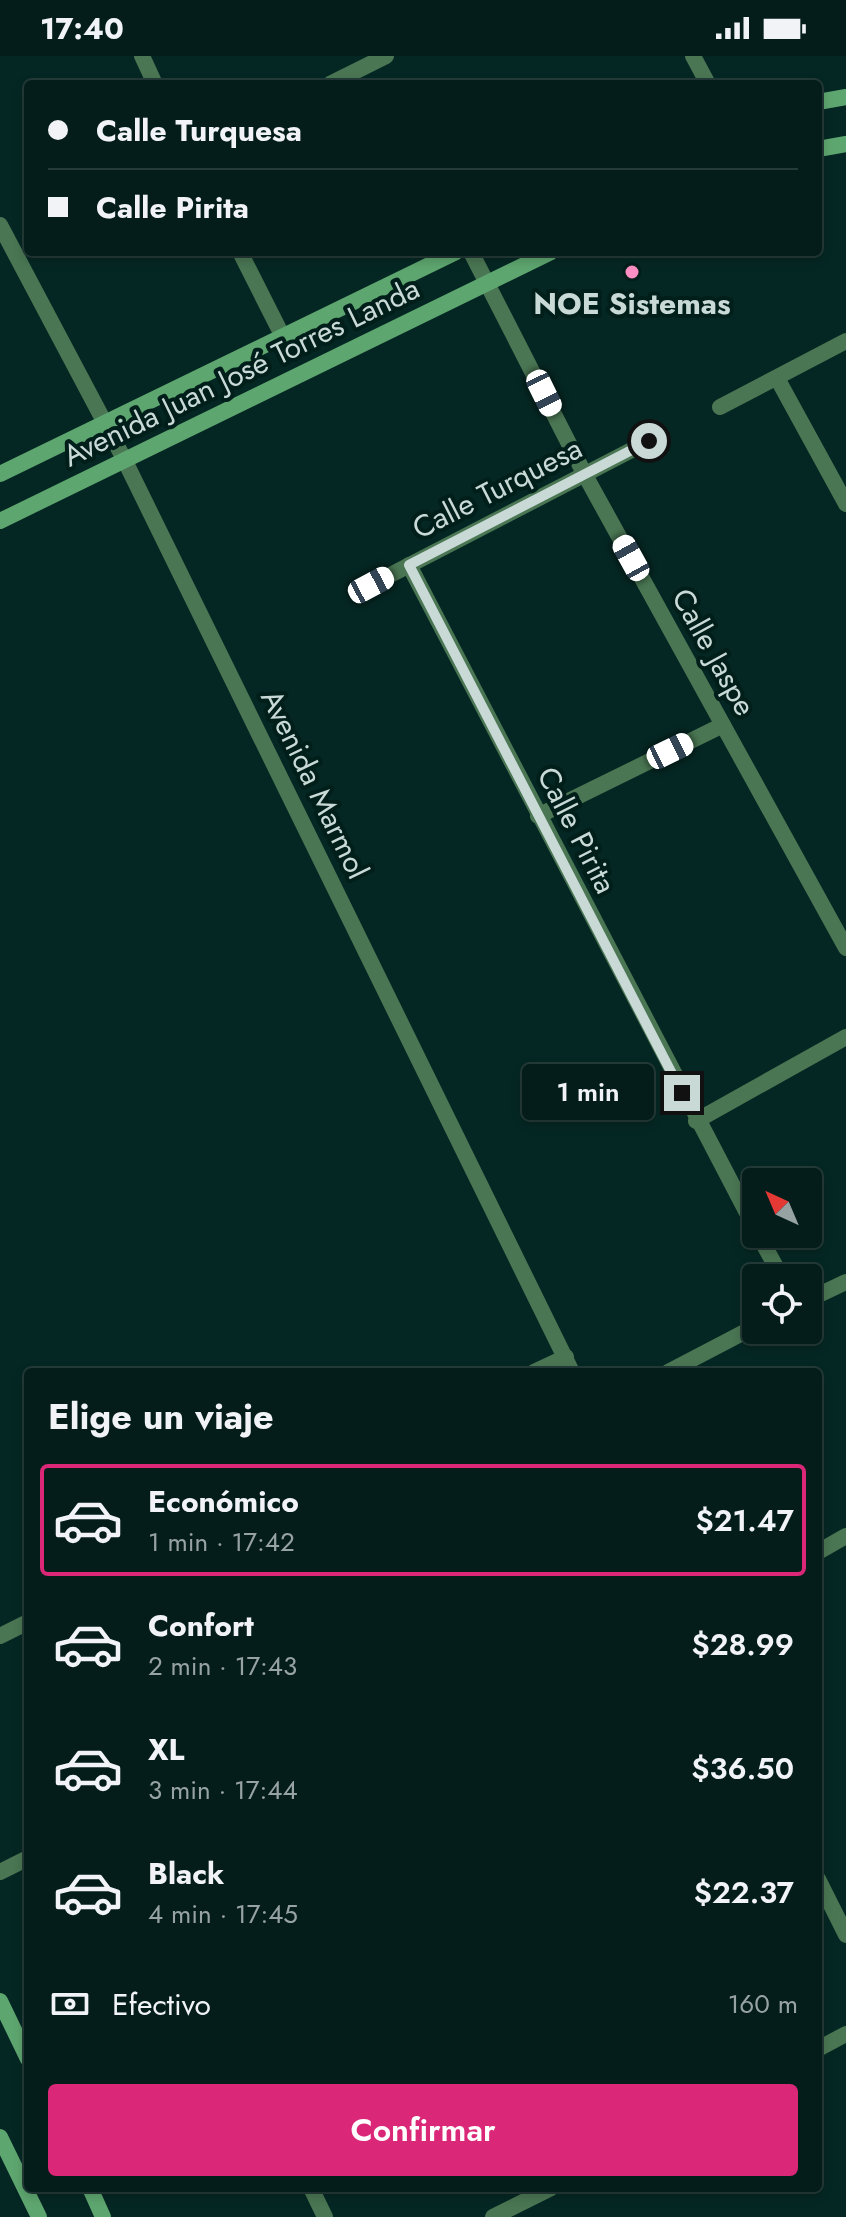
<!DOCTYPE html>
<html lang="es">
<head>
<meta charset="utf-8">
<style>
	:root { --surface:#041d1a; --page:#0d2623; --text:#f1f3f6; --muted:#97a2a2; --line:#253b39; --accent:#db2777 }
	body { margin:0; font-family:Jost,sans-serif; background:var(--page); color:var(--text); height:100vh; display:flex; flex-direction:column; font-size:30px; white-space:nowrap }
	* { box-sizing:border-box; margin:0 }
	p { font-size:26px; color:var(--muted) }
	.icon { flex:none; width:44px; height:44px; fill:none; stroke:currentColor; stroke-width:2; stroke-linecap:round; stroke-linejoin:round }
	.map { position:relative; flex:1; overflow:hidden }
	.panel { position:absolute; left:24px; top:1312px; width:798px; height:824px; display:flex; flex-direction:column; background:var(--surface); border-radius:8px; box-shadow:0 4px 12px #0003,0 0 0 2px var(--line) }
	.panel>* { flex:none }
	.hud { position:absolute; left:24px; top:24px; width:798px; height:176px; border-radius:8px; box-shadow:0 4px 12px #0003,0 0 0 2px var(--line); display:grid; align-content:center; height:176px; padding:0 24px; background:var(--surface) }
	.needle { width:52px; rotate:316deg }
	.fabs { position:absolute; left:742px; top:1112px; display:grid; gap:16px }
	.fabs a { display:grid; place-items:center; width:80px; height:80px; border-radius:8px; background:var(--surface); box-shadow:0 4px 12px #0003,0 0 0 2px var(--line); font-size:40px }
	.end { position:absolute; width:36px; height:36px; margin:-18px; border:10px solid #c8d9d6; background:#111; box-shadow:0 0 0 4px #111 }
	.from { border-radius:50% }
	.bubble { position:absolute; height:56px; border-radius:8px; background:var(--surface); box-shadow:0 4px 12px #0003,0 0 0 2px var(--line); font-size:26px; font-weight:600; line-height:56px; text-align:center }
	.car { position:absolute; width:24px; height:48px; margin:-24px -12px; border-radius:10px; box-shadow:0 0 6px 2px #0007; background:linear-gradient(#fff 24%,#345 0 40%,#fff 0 76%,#345 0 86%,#fff 0) }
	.hud b { display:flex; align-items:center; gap:28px; height:76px; font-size:30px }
	.hud b+b { border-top:2px solid var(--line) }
	.hud i { width:20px; height:20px; background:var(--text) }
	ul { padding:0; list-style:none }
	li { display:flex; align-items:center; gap:24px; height:112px; margin:0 16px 12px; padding:0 8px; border:4px solid transparent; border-radius:8px }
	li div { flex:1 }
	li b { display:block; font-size:30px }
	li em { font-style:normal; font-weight:600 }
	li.current { border-color:var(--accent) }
	li>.icon { width:72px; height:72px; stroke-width:1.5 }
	h2 { padding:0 24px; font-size:36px; line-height:96px }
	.pay { display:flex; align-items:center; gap:20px; height:88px; padding:0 24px; font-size:30px }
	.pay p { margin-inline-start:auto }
	.cta { display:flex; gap:16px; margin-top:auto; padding:16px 24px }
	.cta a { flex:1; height:92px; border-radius:8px; background:var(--accent); color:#fff; font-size:32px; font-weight:600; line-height:92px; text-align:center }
	.status { display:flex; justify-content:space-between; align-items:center; height:56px; padding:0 40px; background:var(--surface); direction:ltr }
	.status svg { height:22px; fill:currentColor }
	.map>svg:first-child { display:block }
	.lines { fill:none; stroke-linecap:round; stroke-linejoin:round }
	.street { stroke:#4a7653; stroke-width:16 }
	.secondary { stroke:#5ea66f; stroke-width:16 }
	.route { stroke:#c8d9d6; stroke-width:10 }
	.poi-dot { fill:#fc8fc3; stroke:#001e1a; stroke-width:3 }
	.labels { text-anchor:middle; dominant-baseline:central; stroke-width:8; stroke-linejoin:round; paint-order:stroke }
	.poi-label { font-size:30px; font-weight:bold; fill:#c8d9d6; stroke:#001e1a }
	.street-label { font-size:30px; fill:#c8d9d6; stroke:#001e1a }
</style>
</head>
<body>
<div class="status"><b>17:40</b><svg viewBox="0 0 49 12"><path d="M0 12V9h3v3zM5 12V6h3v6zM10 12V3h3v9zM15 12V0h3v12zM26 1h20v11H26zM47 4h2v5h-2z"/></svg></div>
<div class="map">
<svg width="846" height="2161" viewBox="0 0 846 2161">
	<rect width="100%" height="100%" fill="#052723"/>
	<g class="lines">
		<!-- street -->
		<g class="street">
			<polyline points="142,0 155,28"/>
			<polyline points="693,0 708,28"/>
			<polyline points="330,28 386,0"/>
			<polyline points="0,169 124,403 572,1316"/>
			<polyline points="240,196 283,281"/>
			<polyline points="471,196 585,419 846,892"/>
			<polyline points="777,322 846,448"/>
			<polyline points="720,351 846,285"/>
			<polyline points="409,509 756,1174"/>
			<polyline points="371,529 649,385"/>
			<polyline points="538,760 723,669"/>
			<polyline points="696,1065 846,981"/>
			<polyline points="758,1178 782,1222"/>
			<polyline points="808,1244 846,1226"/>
			<polyline points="534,1316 566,1301"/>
			<polyline points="668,1316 756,1270"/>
			<polyline points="818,1496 846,1480"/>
			<polyline points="0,1580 28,1566"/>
			<polyline points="0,1816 28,1802"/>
			<polyline points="818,1823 846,1879"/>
			<polyline points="818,1993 846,1978"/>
			<polyline points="311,2132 325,2161"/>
			<polyline points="493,2161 551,2132"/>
		</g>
		<!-- secondary -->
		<g class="secondary">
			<polyline points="818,46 846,41"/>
			<polyline points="818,93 846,88"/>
			<polyline points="0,418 456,196"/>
			<polyline points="0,465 551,196"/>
			<polyline points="0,1945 28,2003"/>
			<polyline points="0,2081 39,2161"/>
			<polyline points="90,2132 103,2161"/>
		</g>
	</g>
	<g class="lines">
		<!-- route -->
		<polyline class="route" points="649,385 409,509 682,1037"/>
	</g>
	<!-- markers -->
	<circle class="poi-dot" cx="632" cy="216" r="8"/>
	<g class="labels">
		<!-- poi labels -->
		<g class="poi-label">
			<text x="632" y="247">NOE Sistemas</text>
		</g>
		<!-- street labels -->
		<g class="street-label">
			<text transform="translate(241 316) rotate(-26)">Avenida Juan José Torres Landa</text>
			<text transform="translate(497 432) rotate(-27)">Calle Turquesa</text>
			<text transform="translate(714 596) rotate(61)">Calle Jaspe</text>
			<text transform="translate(315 728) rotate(64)">Avenida Marmol</text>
			<text transform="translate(577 774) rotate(63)">Calle Pirita</text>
		</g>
	</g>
</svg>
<div class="fabs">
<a><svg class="needle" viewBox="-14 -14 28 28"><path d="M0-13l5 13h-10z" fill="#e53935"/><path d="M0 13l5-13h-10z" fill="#97a2a2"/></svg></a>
<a><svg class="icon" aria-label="locate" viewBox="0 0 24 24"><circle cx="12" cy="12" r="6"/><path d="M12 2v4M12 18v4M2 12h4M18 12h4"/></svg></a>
</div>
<i class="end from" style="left:649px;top:385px"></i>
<i class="end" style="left:682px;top:1037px"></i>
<div class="bubble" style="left:522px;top:1008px;width:132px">1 min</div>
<i class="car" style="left:544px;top:337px;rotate:154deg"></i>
<i class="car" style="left:631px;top:502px;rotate:331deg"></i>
<i class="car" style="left:371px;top:529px;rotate:62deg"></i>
<i class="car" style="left:670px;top:695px;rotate:64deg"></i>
<div class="hud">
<b><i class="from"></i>Calle Turquesa</b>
<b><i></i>Calle Pirita</b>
</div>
<section class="panel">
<h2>Elige un viaje</h2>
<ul>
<li class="current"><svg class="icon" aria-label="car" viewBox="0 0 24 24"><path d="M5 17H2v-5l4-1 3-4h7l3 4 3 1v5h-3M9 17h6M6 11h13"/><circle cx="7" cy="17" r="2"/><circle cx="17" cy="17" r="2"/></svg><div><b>Económico</b><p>1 min · 17:42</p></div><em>$21.47</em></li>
<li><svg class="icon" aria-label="car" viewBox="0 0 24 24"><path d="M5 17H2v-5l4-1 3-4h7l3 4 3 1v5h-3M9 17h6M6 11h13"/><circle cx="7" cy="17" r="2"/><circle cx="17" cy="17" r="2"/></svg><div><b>Confort</b><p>2 min · 17:43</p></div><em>$28.99</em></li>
<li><svg class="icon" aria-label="car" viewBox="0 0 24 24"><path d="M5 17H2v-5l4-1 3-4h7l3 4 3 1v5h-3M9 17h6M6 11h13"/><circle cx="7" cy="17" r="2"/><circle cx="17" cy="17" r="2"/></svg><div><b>XL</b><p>3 min · 17:44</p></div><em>$36.50</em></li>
<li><svg class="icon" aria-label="car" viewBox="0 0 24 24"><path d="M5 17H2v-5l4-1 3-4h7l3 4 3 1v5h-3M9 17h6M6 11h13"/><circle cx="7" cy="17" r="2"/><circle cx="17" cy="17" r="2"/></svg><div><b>Black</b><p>4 min · 17:45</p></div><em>$22.37</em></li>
</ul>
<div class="pay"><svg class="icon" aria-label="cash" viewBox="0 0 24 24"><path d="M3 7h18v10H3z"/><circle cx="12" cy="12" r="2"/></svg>Efectivo<p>160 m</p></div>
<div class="cta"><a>Confirmar</a></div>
</section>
</div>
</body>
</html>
